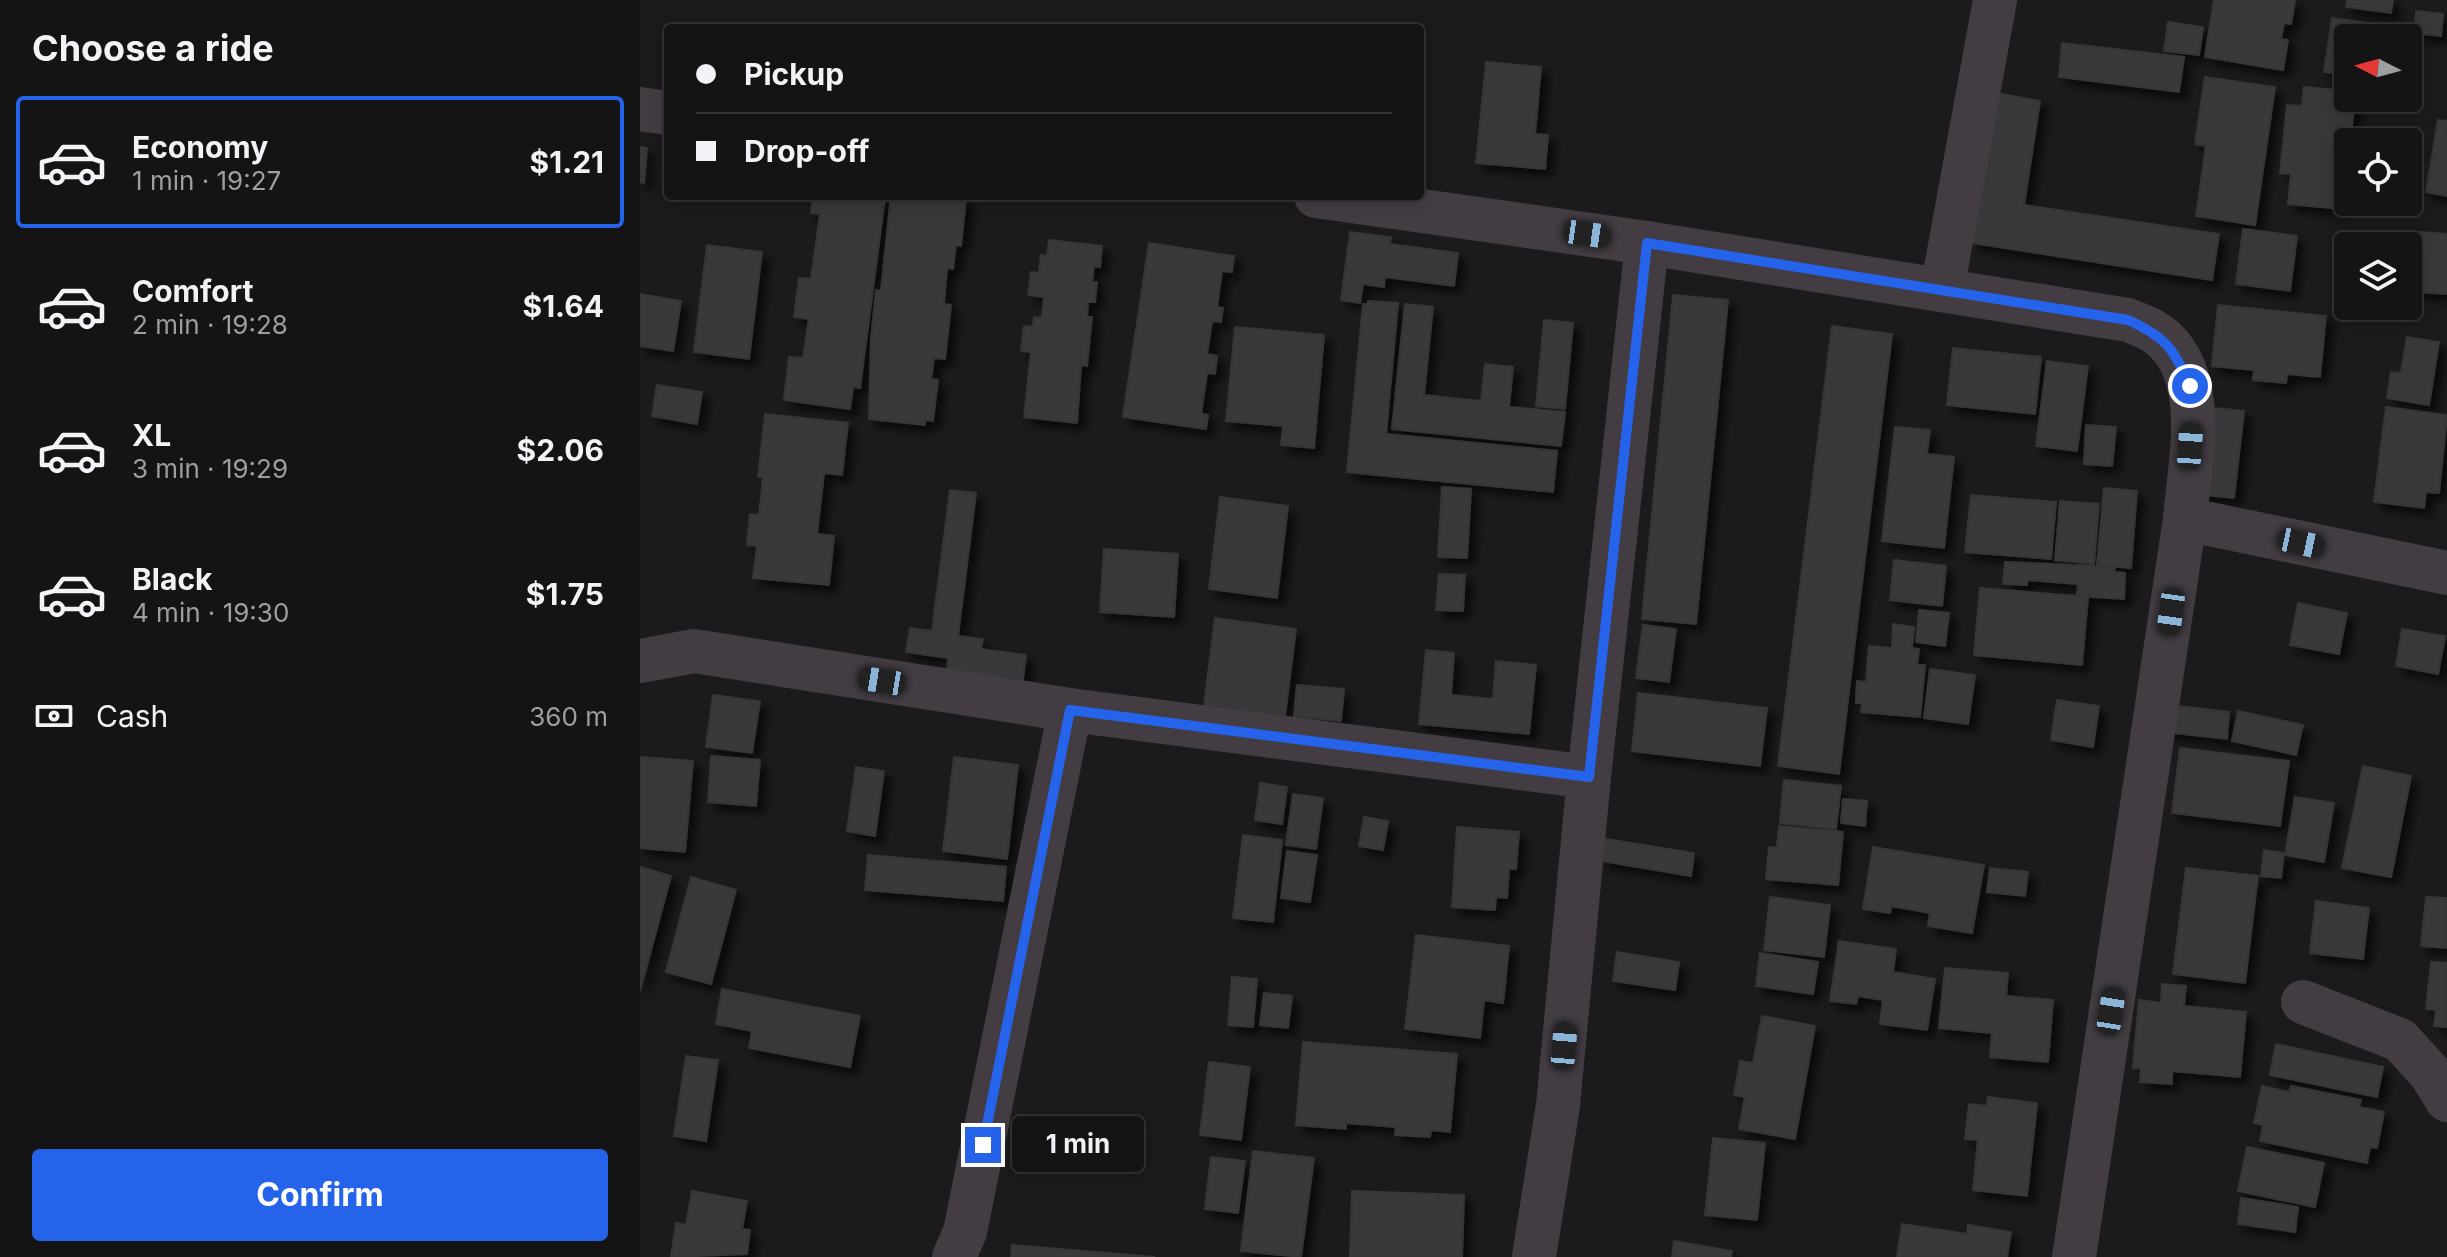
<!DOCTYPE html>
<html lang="en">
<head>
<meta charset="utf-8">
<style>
	:root { --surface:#151415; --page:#1e1d1e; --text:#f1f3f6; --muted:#9d9ea0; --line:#343334; --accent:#2563eb }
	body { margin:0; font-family:Inter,sans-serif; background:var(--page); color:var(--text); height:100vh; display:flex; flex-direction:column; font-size:30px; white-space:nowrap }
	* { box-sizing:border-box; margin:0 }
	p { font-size:26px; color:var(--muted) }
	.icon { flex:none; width:44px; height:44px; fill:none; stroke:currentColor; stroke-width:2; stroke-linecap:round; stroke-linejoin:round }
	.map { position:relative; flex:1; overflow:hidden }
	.details { display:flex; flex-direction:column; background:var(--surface); width:640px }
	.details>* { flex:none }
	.top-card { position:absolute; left:24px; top:24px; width:760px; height:176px; border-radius:8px; box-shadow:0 4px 20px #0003,0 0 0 2px var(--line); display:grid; align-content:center; height:176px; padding:0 32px; background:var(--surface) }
	.needle { width:52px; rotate:276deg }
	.controls { position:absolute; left:1694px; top:24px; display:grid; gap:16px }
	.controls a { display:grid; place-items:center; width:88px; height:88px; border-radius:8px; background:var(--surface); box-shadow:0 4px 20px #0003,0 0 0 2px var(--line); font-size:40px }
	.end { position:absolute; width:36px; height:36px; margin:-18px; border:10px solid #2563eb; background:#fff; box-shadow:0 0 0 4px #fff }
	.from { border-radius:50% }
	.bubble { position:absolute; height:56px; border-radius:8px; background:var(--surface); box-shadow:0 4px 20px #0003,0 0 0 2px var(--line); font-size:26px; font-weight:700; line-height:56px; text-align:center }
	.car { position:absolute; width:24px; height:48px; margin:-24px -12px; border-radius:10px; box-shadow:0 0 6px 2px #0007; background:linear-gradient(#222 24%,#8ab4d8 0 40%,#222 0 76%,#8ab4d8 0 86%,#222 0) }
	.top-card b { display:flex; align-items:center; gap:28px; height:76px; font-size:30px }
	.top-card b+b { border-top:2px solid var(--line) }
	.top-card i { width:20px; height:20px; background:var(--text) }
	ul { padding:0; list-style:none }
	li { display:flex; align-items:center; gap:24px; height:132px; margin:0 16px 12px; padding:0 16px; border:4px solid transparent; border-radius:8px }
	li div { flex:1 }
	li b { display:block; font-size:30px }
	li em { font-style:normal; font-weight:700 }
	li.current { border-color:var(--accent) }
	li>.icon { width:72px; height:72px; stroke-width:1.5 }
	h2 { padding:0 32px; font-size:36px; line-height:96px }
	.pay { display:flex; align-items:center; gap:20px; height:88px; padding:0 32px; font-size:30px }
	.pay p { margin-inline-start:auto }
	.primary-button { display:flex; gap:16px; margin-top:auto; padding:16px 32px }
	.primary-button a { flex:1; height:92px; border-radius:8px; background:var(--accent); color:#fff; font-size:32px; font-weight:700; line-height:92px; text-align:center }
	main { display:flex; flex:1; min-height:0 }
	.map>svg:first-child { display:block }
	.building { fill:#3b373a; stroke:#383437; stroke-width:2; filter:url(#shadow) }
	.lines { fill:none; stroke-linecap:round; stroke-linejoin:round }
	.minor { stroke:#433d43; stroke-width:44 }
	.route { stroke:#2563eb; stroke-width:10 }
</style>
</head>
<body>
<main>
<section class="details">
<h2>Choose a ride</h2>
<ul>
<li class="current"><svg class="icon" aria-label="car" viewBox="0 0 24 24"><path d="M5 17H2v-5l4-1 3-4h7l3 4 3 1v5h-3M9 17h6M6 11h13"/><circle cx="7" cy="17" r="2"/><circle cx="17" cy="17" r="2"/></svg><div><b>Economy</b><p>1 min · 19:27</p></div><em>$1.21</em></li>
<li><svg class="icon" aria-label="car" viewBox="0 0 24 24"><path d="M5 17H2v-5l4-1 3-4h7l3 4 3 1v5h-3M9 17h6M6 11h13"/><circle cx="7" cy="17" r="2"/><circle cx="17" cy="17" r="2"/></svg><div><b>Comfort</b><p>2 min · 19:28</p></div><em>$1.64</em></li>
<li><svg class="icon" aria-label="car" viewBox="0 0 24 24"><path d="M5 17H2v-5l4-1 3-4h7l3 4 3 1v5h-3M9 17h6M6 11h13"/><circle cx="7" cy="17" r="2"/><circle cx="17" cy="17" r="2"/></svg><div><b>XL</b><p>3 min · 19:29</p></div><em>$2.06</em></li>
<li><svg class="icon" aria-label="car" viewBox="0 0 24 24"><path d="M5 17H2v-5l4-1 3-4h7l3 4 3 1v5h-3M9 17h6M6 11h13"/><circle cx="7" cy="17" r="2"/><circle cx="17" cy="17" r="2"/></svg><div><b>Black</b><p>4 min · 19:30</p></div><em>$1.75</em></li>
</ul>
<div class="pay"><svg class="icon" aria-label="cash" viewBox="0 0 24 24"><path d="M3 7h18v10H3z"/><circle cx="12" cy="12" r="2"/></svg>Cash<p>360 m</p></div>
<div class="primary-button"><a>Confirm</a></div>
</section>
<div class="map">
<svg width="1807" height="1257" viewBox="0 0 1807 1257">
	<defs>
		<filter id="shadow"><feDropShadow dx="7" dy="7" stdDeviation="4" flood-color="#0009"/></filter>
	</defs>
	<rect width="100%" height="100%" fill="#1c1a1c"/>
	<!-- building -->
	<g class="building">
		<polygon points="1574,0 1655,0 1651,24 1644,23 1641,39 1648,40 1643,70 1565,57"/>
		<polygon points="1707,0 1753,0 1751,13 1706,7"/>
		<polygon points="1776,11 1803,14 1801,36 1775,33"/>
		<polygon points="1692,18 1755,27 1753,38 1708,38 1708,75 1684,72"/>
		<polygon points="1528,22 1563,27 1559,55 1524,51"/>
		<polygon points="1422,43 1544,57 1539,92 1419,77"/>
		<polygon points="846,62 901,67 895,134 908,135 905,169 836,163"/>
		<polygon points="1565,77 1635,87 1615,225 1556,216 1566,146 1555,144"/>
		<polygon points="1664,87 1708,91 1708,98 1715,98 1703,209 1648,204 1651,174 1640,173 1647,105 1662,106"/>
		<polygon points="1356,93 1400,101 1384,205 1579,234 1572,280 1332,243"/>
		<polygon points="1798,120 1807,121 1807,196 1786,192"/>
		<polygon points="0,147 7,148 4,183 0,182"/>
		<polygon points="173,196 245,197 220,388 213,387 210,409 144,400 149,357 163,358 169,319 154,317 159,278 171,279 180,214 171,213"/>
		<polygon points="251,196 326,198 321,246 316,245 313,269 307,268 304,304 311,305 305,359 294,358 291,379 298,380 293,421 285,420 285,425 229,419 231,339 236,290 241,291"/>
		<polygon points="1603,229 1657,236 1650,291 1596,284"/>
		<polygon points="710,232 751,237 750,244 818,253 814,286 745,277 744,287 723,284 720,303 701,300"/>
		<polygon points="1779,232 1807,234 1807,294 1775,292"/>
		<polygon points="409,240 462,246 460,267 454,266 452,282 457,282 455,302 448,302 447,317 452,317 447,366 441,365 437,423 384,417 391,352 381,351 384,326 393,327 394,317 402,318 404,297 388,295 391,272 399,273 401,255 407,256"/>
		<polygon points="509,243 594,256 592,272 582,271 577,307 583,308 581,322 572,321 567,354 577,356 575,374 567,373 561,414 568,415 566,429 483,417"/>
		<polygon points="67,245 122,252 109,359 54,352"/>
		<polygon points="0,294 41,301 33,351 0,346"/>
		<polygon points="1033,295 1088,300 1056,624 1002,619"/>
		<polygon points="728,301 758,303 746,434 917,451 913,492 707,472 723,304 728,304"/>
		<polygon points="765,304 793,307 784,395 841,401 845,364 873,367 869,407 925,412 921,446 752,429"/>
		<polygon points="1578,305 1686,316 1680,377 1647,374 1646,383 1613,380 1614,370 1572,366"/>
		<polygon points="904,320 933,323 925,409 896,406"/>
		<polygon points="1192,326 1252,334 1199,774 1138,766"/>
		<polygon points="595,327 684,335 674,448 641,445 643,426 586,421"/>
		<polygon points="1767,337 1799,342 1789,405 1747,398 1751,372 1761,373"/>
		<polygon points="1313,348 1401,357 1395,414 1307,405"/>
		<polygon points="1407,361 1448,366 1437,451 1396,446"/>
		<polygon points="17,385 62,392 57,424 12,416"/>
		<polygon points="1564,407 1604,411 1594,498 1555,494"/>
		<polygon points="1746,407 1807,415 1799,493 1786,492 1784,508 1734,502"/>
		<polygon points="125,414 208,423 202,475 184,473 177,534 194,536 189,585 113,578 117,546 107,545 110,514 119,515 123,478 118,477"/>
		<polygon points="1446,425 1476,427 1472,466 1444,464"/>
		<polygon points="1255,427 1290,430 1287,454 1314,457 1304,548 1242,541"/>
		<polygon points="802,487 831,489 827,558 798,557"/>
		<polygon points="1464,488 1497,491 1491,568 1457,565"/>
		<polygon points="310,490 336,493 318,636 343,639 341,649 386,655 383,680 307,671 308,658 266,652 270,628 292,631"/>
		<polygon points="1331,495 1416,502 1411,559 1325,552"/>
		<polygon points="580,497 648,506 637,598 569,589"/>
		<polygon points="1420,501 1459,504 1454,564 1415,560"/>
		<polygon points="464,549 538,554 534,617 460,612"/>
		<polygon points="1254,560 1306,566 1302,606 1250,600"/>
		<polygon points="1365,562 1475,567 1474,572 1485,573 1484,599 1437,596 1438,584 1387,580 1387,585 1363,584"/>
		<polygon points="799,574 825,575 823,611 796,610"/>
		<polygon points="1340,588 1448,597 1442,665 1334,655"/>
		<polygon points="1658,603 1707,613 1699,654 1650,645"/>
		<polygon points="1279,610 1309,613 1305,646 1276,642"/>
		<polygon points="575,618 656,629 645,716 564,706"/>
		<polygon points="1253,624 1274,627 1272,648 1279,649 1277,665 1285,665 1280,717 1221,712 1222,703 1216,703 1217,681 1226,682 1229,646 1252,648"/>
		<polygon points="1003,625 1036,629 1029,682 996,678"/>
		<polygon points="1762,629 1805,636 1798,674 1756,666"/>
		<polygon points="786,650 814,653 811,695 853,699 856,661 896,665 889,734 779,724"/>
		<polygon points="1290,669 1335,675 1328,724 1284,718"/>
		<polygon points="657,685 704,689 701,721 654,716"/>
		<polygon points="998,693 1127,708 1120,766 992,751"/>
		<polygon points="73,695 120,701 112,753 66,747"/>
		<polygon points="1417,700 1459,706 1453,747 1411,740"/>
		<polygon points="1530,705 1589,712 1587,739 1526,732"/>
		<polygon points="1598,711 1663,725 1656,755 1592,741"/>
		<polygon points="1540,748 1649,761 1640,826 1532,813"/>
		<polygon points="71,756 120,760 116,806 68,802"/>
		<polygon points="0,757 53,761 45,852 0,848"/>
		<polygon points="314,757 378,765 367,859 303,851"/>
		<polygon points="1723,766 1771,776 1751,877 1702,868"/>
		<polygon points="216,767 244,771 235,836 207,831"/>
		<polygon points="1144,780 1201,786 1196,829 1140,823"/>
		<polygon points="620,783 647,787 642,824 615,820"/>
		<polygon points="653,794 683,798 676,849 646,845"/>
		<polygon points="1655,797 1694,803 1684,862 1645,855"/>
		<polygon points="1203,799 1227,801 1225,826 1201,823"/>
		<polygon points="724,817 748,821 743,850 719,846"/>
		<polygon points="1139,826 1203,832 1198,885 1126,879 1129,847 1137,848"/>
		<polygon points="817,827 879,832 876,869 869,869 867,898 856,897 855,910 812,907"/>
		<polygon points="603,835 642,840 633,922 593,918"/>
		<polygon points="966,839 1054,853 1051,876 962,861"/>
		<polygon points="1233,847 1344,865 1332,933 1288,926 1290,913 1251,906 1250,913 1223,909"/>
		<polygon points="1624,850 1644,853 1641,878 1621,876"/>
		<polygon points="647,851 677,855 670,902 641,898"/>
		<polygon points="228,855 366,867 363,901 225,890"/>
		<polygon points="0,867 31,876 0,991"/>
		<polygon points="1350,868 1388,872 1385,896 1347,892"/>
		<polygon points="1546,868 1618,876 1605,983 1533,974"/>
		<polygon points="51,877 96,890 71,984 26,972"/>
		<polygon points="1130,897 1190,905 1184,957 1124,950"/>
		<polygon points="1786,897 1807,898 1807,948 1781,946"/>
		<polygon points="1676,901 1729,908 1723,959 1670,953"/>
		<polygon points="776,935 869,946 863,1003 844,1000 840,1038 765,1029"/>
		<polygon points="1199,941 1256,949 1253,972 1295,979 1287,1030 1240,1024 1243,1000 1218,996 1216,1004 1190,1001"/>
		<polygon points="977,952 1039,962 1035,990 973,981"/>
		<polygon points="1120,953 1178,962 1173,994 1116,986"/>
		<polygon points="1791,962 1807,963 1807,1027 1794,1026 1796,1010 1786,1009"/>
		<polygon points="1305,968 1368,973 1366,996 1413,1000 1408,1062 1350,1057 1352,1033 1299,1028"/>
		<polygon points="592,977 617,979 613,1027 588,1025"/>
		<polygon points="1522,984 1546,986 1544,1006 1606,1012 1600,1077 1532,1071 1532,1084 1500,1082 1501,1068 1493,1068 1499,1000 1521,1003"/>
		<polygon points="82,989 220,1016 210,1067 109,1048 112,1031 76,1024"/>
		<polygon points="624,993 652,996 648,1028 620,1025"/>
		<polygon points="1122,1016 1175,1026 1155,1139 1099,1129 1105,1097 1094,1095 1100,1061 1113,1063"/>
		<polygon points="663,1042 817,1054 810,1132 791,1130 790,1137 755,1135 756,1127 706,1123 706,1129 656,1125"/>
		<polygon points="1636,1044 1743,1067 1737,1097 1630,1075"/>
		<polygon points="46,1056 78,1060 66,1141 34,1136"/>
		<polygon points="569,1062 610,1067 601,1140 560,1135"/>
		<polygon points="1622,1086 1649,1092 1651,1086 1721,1100 1719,1107 1744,1112 1737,1148 1730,1147 1727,1163 1620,1141 1623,1125 1614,1123"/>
		<polygon points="1348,1097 1397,1103 1387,1196 1333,1190 1338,1140 1325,1139 1329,1104 1347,1106"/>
		<polygon points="1073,1138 1125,1143 1117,1220 1065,1215"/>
		<polygon points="1607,1147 1684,1163 1675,1207 1598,1191"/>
		<polygon points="613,1151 674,1158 661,1257 601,1251"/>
		<polygon points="571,1157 605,1161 598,1213 565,1209"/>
		<polygon points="52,1191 107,1201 102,1229 110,1230 107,1254 31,1257 36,1223 46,1225"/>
		<polygon points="712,1191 824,1195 822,1257 710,1257"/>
		<polygon points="1601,1198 1658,1207 1655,1232 1598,1224"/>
		<polygon points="1262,1224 1327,1234 1328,1225 1371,1232 1367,1257 1257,1257"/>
		<polygon points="1034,1241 1092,1251 1091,1257 1032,1257"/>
		<polygon points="372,1245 515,1257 371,1257"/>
	</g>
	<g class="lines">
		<!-- minor -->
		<g class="minor">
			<polyline points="0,109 28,113"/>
			<path d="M676 196 1007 243 1488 320C1497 324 1508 327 1516 333 1572 371 1549 464 1545 519L1434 1257"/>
			<polyline points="1302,290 1355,0"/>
			<polyline points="1545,519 1807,573"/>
			<polyline points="0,661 54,651 430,710 949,777"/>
			<polyline points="1663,1002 1760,1040 1791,1074 1807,1100"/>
			<polyline points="314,1257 325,1232 430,710"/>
			<polyline points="894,1257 918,1105 949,777 1007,243"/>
		</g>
	</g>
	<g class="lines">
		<!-- route -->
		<path class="route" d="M343 1145 430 710 949 777 1007 243 1488 320C1526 337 1534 349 1550 386"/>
	</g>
</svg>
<div class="controls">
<a><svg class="needle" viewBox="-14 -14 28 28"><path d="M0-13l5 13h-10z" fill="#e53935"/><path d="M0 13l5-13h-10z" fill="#9d9ea0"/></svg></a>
<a><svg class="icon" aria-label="locate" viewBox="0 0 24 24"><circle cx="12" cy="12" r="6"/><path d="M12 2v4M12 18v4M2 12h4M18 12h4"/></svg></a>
<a><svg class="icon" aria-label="layers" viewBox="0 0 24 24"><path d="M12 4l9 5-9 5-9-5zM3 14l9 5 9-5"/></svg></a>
</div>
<i class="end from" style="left:1550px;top:386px"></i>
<i class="end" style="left:343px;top:1145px"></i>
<div class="bubble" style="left:372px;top:1116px;width:132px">1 min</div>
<i class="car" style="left:947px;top:234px;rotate:98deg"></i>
<i class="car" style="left:1550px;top:446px;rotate:4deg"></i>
<i class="car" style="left:1661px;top:543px;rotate:102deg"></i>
<i class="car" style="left:1531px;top:612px;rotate:188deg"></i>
<i class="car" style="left:242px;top:681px;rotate:279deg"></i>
<i class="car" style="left:1471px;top:1011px;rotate:9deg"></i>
<i class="car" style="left:924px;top:1046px;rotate:5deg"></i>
<div class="top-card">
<b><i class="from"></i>Pickup</b>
<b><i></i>Drop-off</b>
</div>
</div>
</main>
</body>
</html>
